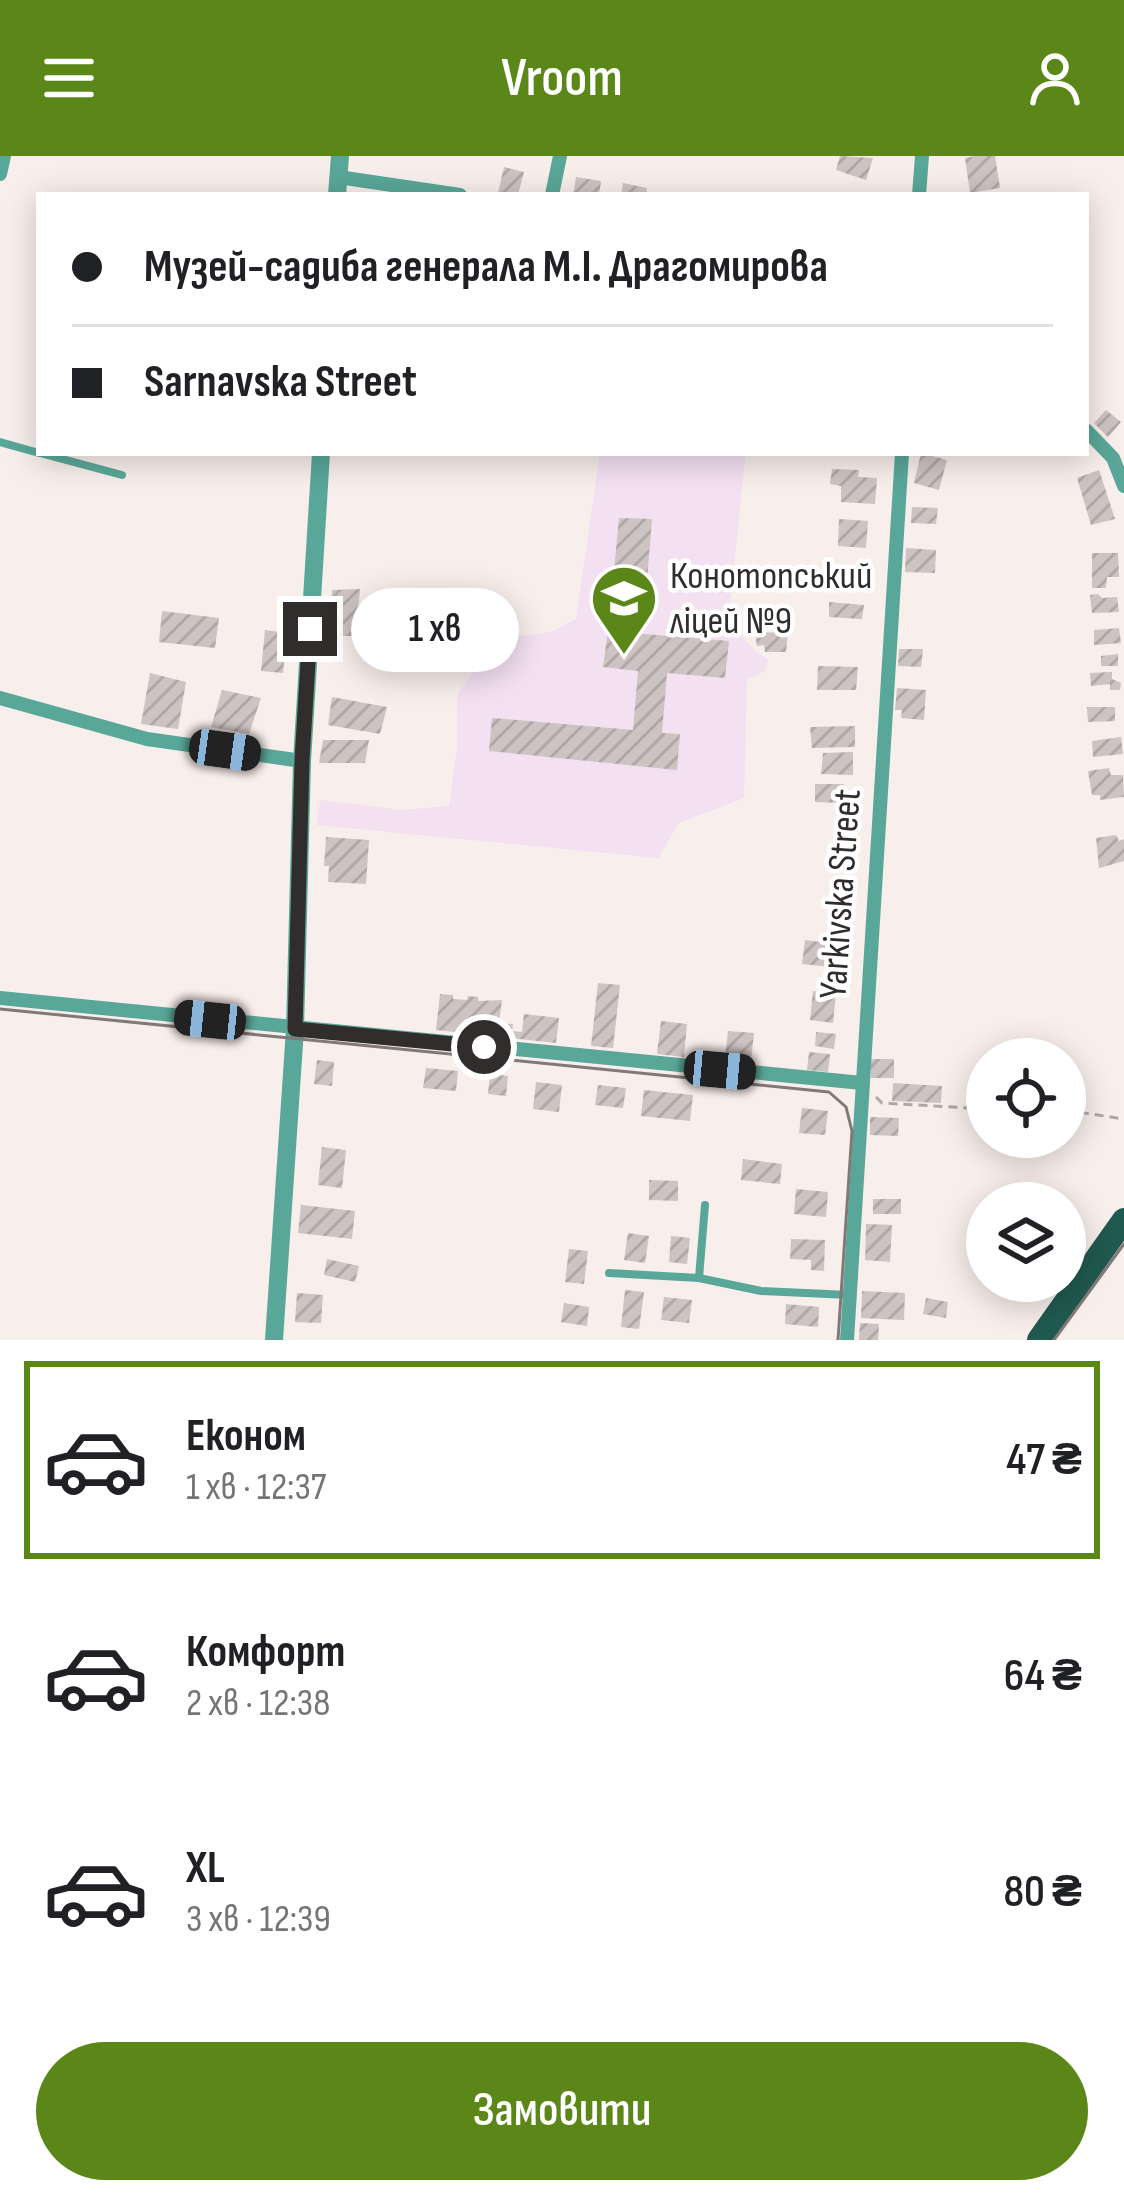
<!DOCTYPE html>
<html lang="uk">
<head>
<meta charset="utf-8">
<style>
	:root { --surface:#fff; --page:#f2f2f2; --text:#202124; --muted:#757577; --line:#e0e0e0; --accent:#5a8718 }
	body { margin:0; font-family:"Sofia Sans Condensed",sans-serif; background:var(--page); color:var(--text); height:100vh; display:flex; flex-direction:column; font-size:45px; white-space:nowrap }
	* { box-sizing:border-box; margin:0 }
	p { font-size:39px; color:var(--muted) }
	.icon { flex:none; width:66px; height:66px; fill:none; stroke:currentColor; stroke-width:2; stroke-linecap:round; stroke-linejoin:round }
	.map { position:relative; height:1184px; overflow:hidden }
	.drawer { display:flex; flex-direction:column; background:var(--surface); flex:1 }
	.drawer>* { flex:none }
	.top-card { position:absolute; left:36px; top:36px; width:1053px; height:264px; border-radius:0px; box-shadow:0 6px 30px #0003; display:grid; align-content:center; height:264px; padding:0 36px; background:var(--surface) }
	.fabs { position:absolute; left:966px; top:882px; display:grid; gap:24px }
	.fabs a { display:grid; place-items:center; width:120px; height:120px; border-radius:50%; background:var(--surface); box-shadow:0 6px 30px #0003; font-size:60px }
	.end { position:absolute; width:54px; height:54px; margin:-27px; border:15px solid #312d2c; background:#fff; box-shadow:0 0 0 6px #fff }
	.from { border-radius:50% }
	.bubble { position:absolute; height:84px; border-radius:42px; background:var(--surface); box-shadow:0 6px 30px #0003; font-size:39px; font-weight:600; line-height:84px; text-align:center }
	.car { position:absolute; width:36px; height:72px; margin:-36px -18px; border-radius:15px; box-shadow:0 0 9px 3px #0007; background:linear-gradient(#222 24%,#8ab4d8 0 40%,#222 0 76%,#8ab4d8 0 86%,#222 0) }
	.top-card b { display:flex; align-items:center; gap:42px; height:114px; font-size:45px }
	.top-card b+b { border-top:3px solid var(--line) }
	.top-card i { width:30px; height:30px; background:var(--text) }
	ul { padding:21px 0 0; list-style:none }
	li { display:flex; align-items:center; gap:36px; height:198px; margin:0 24px 18px; padding:0 12px; border:6px solid transparent; border-radius:0px }
	li div { flex:1 }
	li b { display:block; font-size:45px }
	li em { font-style:normal; font-weight:600 }
	li.on { border-color:var(--accent) }
	li>.icon { width:108px; height:108px; stroke-width:1.5 }
	.cta { display:flex; gap:24px; margin-top:auto; padding:24px 36px }
	.cta a { flex:1; height:138px; border-radius:72px; background:var(--accent); color:#fff; font-size:48px; font-weight:600; line-height:138px; text-align:center }
	header { display:flex; justify-content:space-between; align-items:center; height:156px; padding:0 36px; background:var(--accent); color:#fff; font-size:54px; font-weight:600 }
	.map>svg:first-child { display:block }
	.education { fill:#f3e0f1 }
	.building { fill:url(#building-hatch) }
	.lines { fill:none; stroke-linecap:round; stroke-linejoin:round }
	.path { stroke:#afa7a5; stroke-width:3; stroke-dasharray:9 6; stroke-linecap:butt }
	.service { stroke:#59a798; stroke-width:8 }
	.minor { stroke:#59a798; stroke-width:14 }
	.tertiary { stroke:#59a798; stroke-width:18 }
	.primary { stroke:#20594f; stroke-width:24 }
	.tram { stroke:#807978; stroke-width:3 }
	.route { stroke:#312d2c; stroke-width:15 }
	.labels { text-anchor:middle; dominant-baseline:central; stroke-width:9; stroke-linejoin:round; paint-order:stroke }
	.poi-label { font-size:39px; fill:#312d2c; stroke:#fff; text-anchor:start }
	.street-label { font-size:39px; fill:#312d2c; stroke:#fff }
</style>
</head>
<body>
<header><svg class="icon" aria-label="menu" viewBox="0 0 24 24"><path d="M4 6h16M4 12h16M4 18h16"/></svg>Vroom<svg class="icon" aria-label="person" viewBox="0 0 24 24"><circle cx="12" cy="8" r="4"/><path d="M4 21q1-7 8-7t8 7"/></svg></header>
<div class="map">
<svg width="1124" height="1184" viewBox="0 0 1124 1184">
	<defs>
		<pattern id="building-hatch" width="6" height="6" patternUnits="userSpaceOnUse" patternTransform="scale(3)"><rect width="6" height="6" fill="#cdc3c2"/><path d="M-1 1l2-2M0 6l6-6M5 7l2-2" fill="none" stroke="#b0a8a7"/></pattern>
	</defs>
	<rect width="100%" height="100%" fill="#f8eeeb"/>
	<!-- education -->
	<polygon class="education" points="600,297 746,297 728,464 755,495 768,503 766,514 747,524 744,642 679,667 658,702 317,669 320,644 402,654 449,650 457,591 457,539 485,499 512,481 551,476 576,463"/>
	<!-- building -->
	<g class="building">
		<polygon points="840,0 873,2 866,24 836,14"/>
		<polygon points="976,0 995,0 1000,32 970,37 965,2"/>
		<polygon points="504,11 524,16 518,39 498,37"/>
		<polygon points="576,21 601,25 599,39 573,39"/>
		<polygon points="623,27 647,32 646,39 621,39"/>
		<polygon points="1106,254 1121,266 1108,281 1094,267"/>
		<polygon points="921,297 947,304 939,334 914,327"/>
		<polygon points="832,313 859,314 858,321 877,322 875,348 841,346 841,330 830,328"/>
		<polygon points="1099,314 1115,363 1091,369 1077,322"/>
		<polygon points="912,351 938,352 936,368 911,367"/>
		<polygon points="619,362 652,363 645,450 611,447"/>
		<polygon points="839,363 868,365 866,392 838,390"/>
		<polygon points="906,392 936,394 935,417 905,416"/>
		<polygon points="1092,397 1118,397 1119,421 1107,421 1106,432 1092,432"/>
		<polygon points="832,410 868,412 864,428 830,426"/>
		<polygon points="360,433 356,480 329,480 332,434"/>
		<polygon points="1098,438 1102,442 1117,441 1119,456 1092,457 1090,439"/>
		<polygon points="829,446 864,449 862,463 829,461"/>
		<polygon points="162,455 219,462 215,492 159,486"/>
		<polygon points="1119,472 1121,487 1094,489 1094,474"/>
		<polygon points="265,474 287,477 283,517 261,515"/>
		<polygon points="608,475 729,485 725,522 667,517 662,577 680,578 677,614 489,595 492,562 633,574 638,515 603,511"/>
		<polygon points="788,476 786,496 765,496 764,489 757,490 755,477"/>
		<polygon points="899,493 923,493 921,511 898,510"/>
		<polygon points="1118,498 1118,510 1101,510 1101,500"/>
		<polygon points="818,510 858,511 856,534 817,534"/>
		<polygon points="1112,516 1112,523 1121,527 1120,534 1110,534 1110,528 1091,530 1090,517"/>
		<polygon points="150,517 186,526 178,573 141,568"/>
		<polygon points="897,532 926,534 924,564 901,562 902,554 895,554"/>
		<polygon points="222,534 261,542 249,578 211,571"/>
		<polygon points="332,541 387,551 380,578 328,569"/>
		<polygon points="1087,551 1115,551 1115,565 1088,566"/>
		<polygon points="855,570 855,591 812,592 810,571"/>
		<polygon points="1121,581 1123,598 1093,601 1092,585"/>
		<polygon points="323,584 369,584 365,607 319,607"/>
		<polygon points="853,596 853,619 821,618 823,597"/>
		<polygon points="1109,612 1111,619 1123,619 1124,641 1100,644 1100,639 1092,639 1088,615"/>
		<polygon points="815,628 844,628 842,647 815,646"/>
		<polygon points="1116,679 1119,685 1124,683 1124,705 1099,712 1096,682"/>
		<polygon points="326,681 369,684 366,728 328,726 329,710 324,710"/>
		<polygon points="805,784 844,789 841,812 802,808"/>
		<polygon points="598,827 620,829 613,892 591,890"/>
		<polygon points="813,835 836,838 833,867 810,864"/>
		<polygon points="440,838 453,839 453,843 467,844 468,840 478,841 478,845 502,844 499,867 513,868 512,875 522,876 524,858 559,862 556,887 436,874"/>
		<polygon points="661,865 687,868 684,901 657,898"/>
		<polygon points="728,875 754,877 751,905 725,902"/>
		<polygon points="816,876 836,878 834,893 815,890"/>
		<polygon points="809,896 830,898 828,916 807,914"/>
		<rect x="871" y="903" width="23" height="19"/>
		<polygon points="317,904 334,906 332,930 314,928"/>
		<polygon points="426,912 458,915 456,935 423,932"/>
		<polygon points="490,918 508,920 506,940 488,938"/>
		<polygon points="536,926 562,929 559,956 533,953"/>
		<polygon points="893,927 942,930 941,947 892,945"/>
		<polygon points="598,929 626,932 623,952 595,949"/>
		<polygon points="644,934 693,939 690,965 641,960"/>
		<polygon points="802,952 828,955 825,979 799,977"/>
		<polygon points="870,961 899,962 898,980 870,979"/>
		<polygon points="322,991 346,994 342,1032 318,1029"/>
		<polygon points="743,1003 782,1008 780,1028 741,1024"/>
		<polygon points="649,1024 678,1025 678,1045 649,1044"/>
		<polygon points="796,1033 828,1036 826,1061 794,1058"/>
		<rect x="873" y="1043" width="28" height="15"/>
		<polygon points="301,1049 355,1055 352,1083 298,1077"/>
		<polygon points="866,1068 892,1069 890,1106 865,1104"/>
		<polygon points="628,1077 649,1080 645,1107 624,1104"/>
		<polygon points="671,1080 690,1082 687,1108 669,1106"/>
		<polygon points="791,1083 825,1084 824,1115 811,1114 811,1104 790,1103"/>
		<polygon points="569,1093 588,1095 584,1128 565,1126"/>
		<polygon points="327,1103 359,1110 355,1126 324,1119"/>
		<polygon points="625,1134 644,1136 639,1173 621,1171"/>
		<polygon points="862,1135 905,1137 904,1164 861,1162"/>
		<polygon points="297,1137 323,1139 321,1167 295,1166"/>
		<polygon points="664,1141 692,1144 689,1167 661,1164"/>
		<polygon points="926,1142 948,1146 946,1162 923,1158"/>
		<polygon points="564,1147 589,1151 587,1170 561,1166"/>
		<polygon points="786,1148 819,1151 818,1171 785,1168"/>
		<polygon points="860,1167 879,1168 878,1184 859,1184"/>
	</g>
	<g class="lines">
		<!-- path -->
		<g class="path">
			<polyline points="876,941 882,947 987,953"/>
			<polyline points="1065,954 1124,963"/>
		</g>
		<!-- service -->
		<g class="service">
			<polyline points="0,286 39,297"/>
			<polyline points="40,297 122,319"/>
			<polyline points="609,1117 699,1122 761,1135 849,1139"/>
			<polyline points="699,1122 705,1049"/>
		</g>
		<!-- minor -->
		<g class="minor">
			<polyline points="0,18 4,0"/>
			<polyline points="338,21 460,39"/>
			<polyline points="552,39 560,0"/>
			<polyline points="919,39 922,0"/>
			<polyline points="1086,274 1113,302 1124,330"/>
			<polyline points="0,542 147,583 302,605"/>
			<polyline points="0,842 862,927"/>
			<polyline points="847,1184 902,297"/>
		</g>
		<!-- tertiary -->
		<g class="tertiary">
			<polyline points="337,39 340,0"/>
			<polyline points="274,1184 295,873 302,605 321,297"/>
		</g>
		<!-- primary -->
		<polyline class="primary" points="1039,1184 1124,1064"/>
		<!-- tram -->
		<g class="tram">
			<polyline points="0,853 829,936 846,951 852,975 838,1184"/>
			<polyline points="1054,1184 1124,1088"/>
		</g>
	</g>
	<g class="lines">
		<!-- route -->
		<polyline class="route" points="310,473 302,604 295,873 484,891"/>
	</g>
	<!-- icons -->
	<defs>
		<symbol id="school-pin" viewBox="-11 -11 22 30"><path d="M0 17L-7.5 6A9.5 9.5 0 1 1 7.5 6Z" fill="#5a8718" stroke="#fff"/><path d="M0-5L7-2L0 1L-7-2ZM-4 1L0 2.5L4 1V4Q0 6-4 4Z" fill="#fff"/></symbol>
	</defs>
	<g fill-rule="evenodd">
		<use href="#school-pin" x="586" y="404" width="76" height="104"/>
	</g>
	<g class="labels">
		<!-- poi labels -->
		<g class="poi-label">
			<text x="670" y="420">Конотопський<tspan x="670" dy="45">ліцей №9</tspan></text>
		</g>
		<!-- street labels -->
		<g class="street-label">
			<text transform="translate(841 738) rotate(-86)">Yarkivska Street</text>
		</g>
	</g>
</svg>
<div class="fabs">
<a><svg class="icon" aria-label="locate" viewBox="0 0 24 24"><circle cx="12" cy="12" r="6"/><path d="M12 2v4M12 18v4M2 12h4M18 12h4"/></svg></a>
<a><svg class="icon" aria-label="layers" viewBox="0 0 24 24"><path d="M12 4l9 5-9 5-9-5zM3 14l9 5 9-5"/></svg></a>
</div>
<i class="end from" style="left:484px;top:891px"></i>
<i class="end" style="left:310px;top:473px"></i>
<div class="bubble" style="left:351px;top:432px;width:168px">1 хв</div>
<i class="car" style="left:225px;top:594px;rotate:98deg"></i>
<i class="car" style="left:210px;top:864px;rotate:276deg"></i>
<i class="car" style="left:720px;top:914px;rotate:95deg"></i>
<div class="top-card">
<b><i class="from"></i>Музей-садиба генерала М.І. Драгомирова</b>
<b><i></i>Sarnavska Street</b>
</div>
</div>
<section class="drawer">
<ul>
<li class="on"><svg class="icon" aria-label="car" viewBox="0 0 24 24"><path d="M5 17H2v-5l4-1 3-4h7l3 4 3 1v5h-3M9 17h6M6 11h13"/><circle cx="7" cy="17" r="2"/><circle cx="17" cy="17" r="2"/></svg><div><b>Економ</b><p>1 хв · 12:37</p></div><em>47 ₴</em></li>
<li><svg class="icon" aria-label="car" viewBox="0 0 24 24"><path d="M5 17H2v-5l4-1 3-4h7l3 4 3 1v5h-3M9 17h6M6 11h13"/><circle cx="7" cy="17" r="2"/><circle cx="17" cy="17" r="2"/></svg><div><b>Комфорт</b><p>2 хв · 12:38</p></div><em>64 ₴</em></li>
<li><svg class="icon" aria-label="car" viewBox="0 0 24 24"><path d="M5 17H2v-5l4-1 3-4h7l3 4 3 1v5h-3M9 17h6M6 11h13"/><circle cx="7" cy="17" r="2"/><circle cx="17" cy="17" r="2"/></svg><div><b>XL</b><p>3 хв · 12:39</p></div><em>80 ₴</em></li>
</ul>
<div class="cta"><a>Замовити</a></div>
</section>
</body>
</html>
